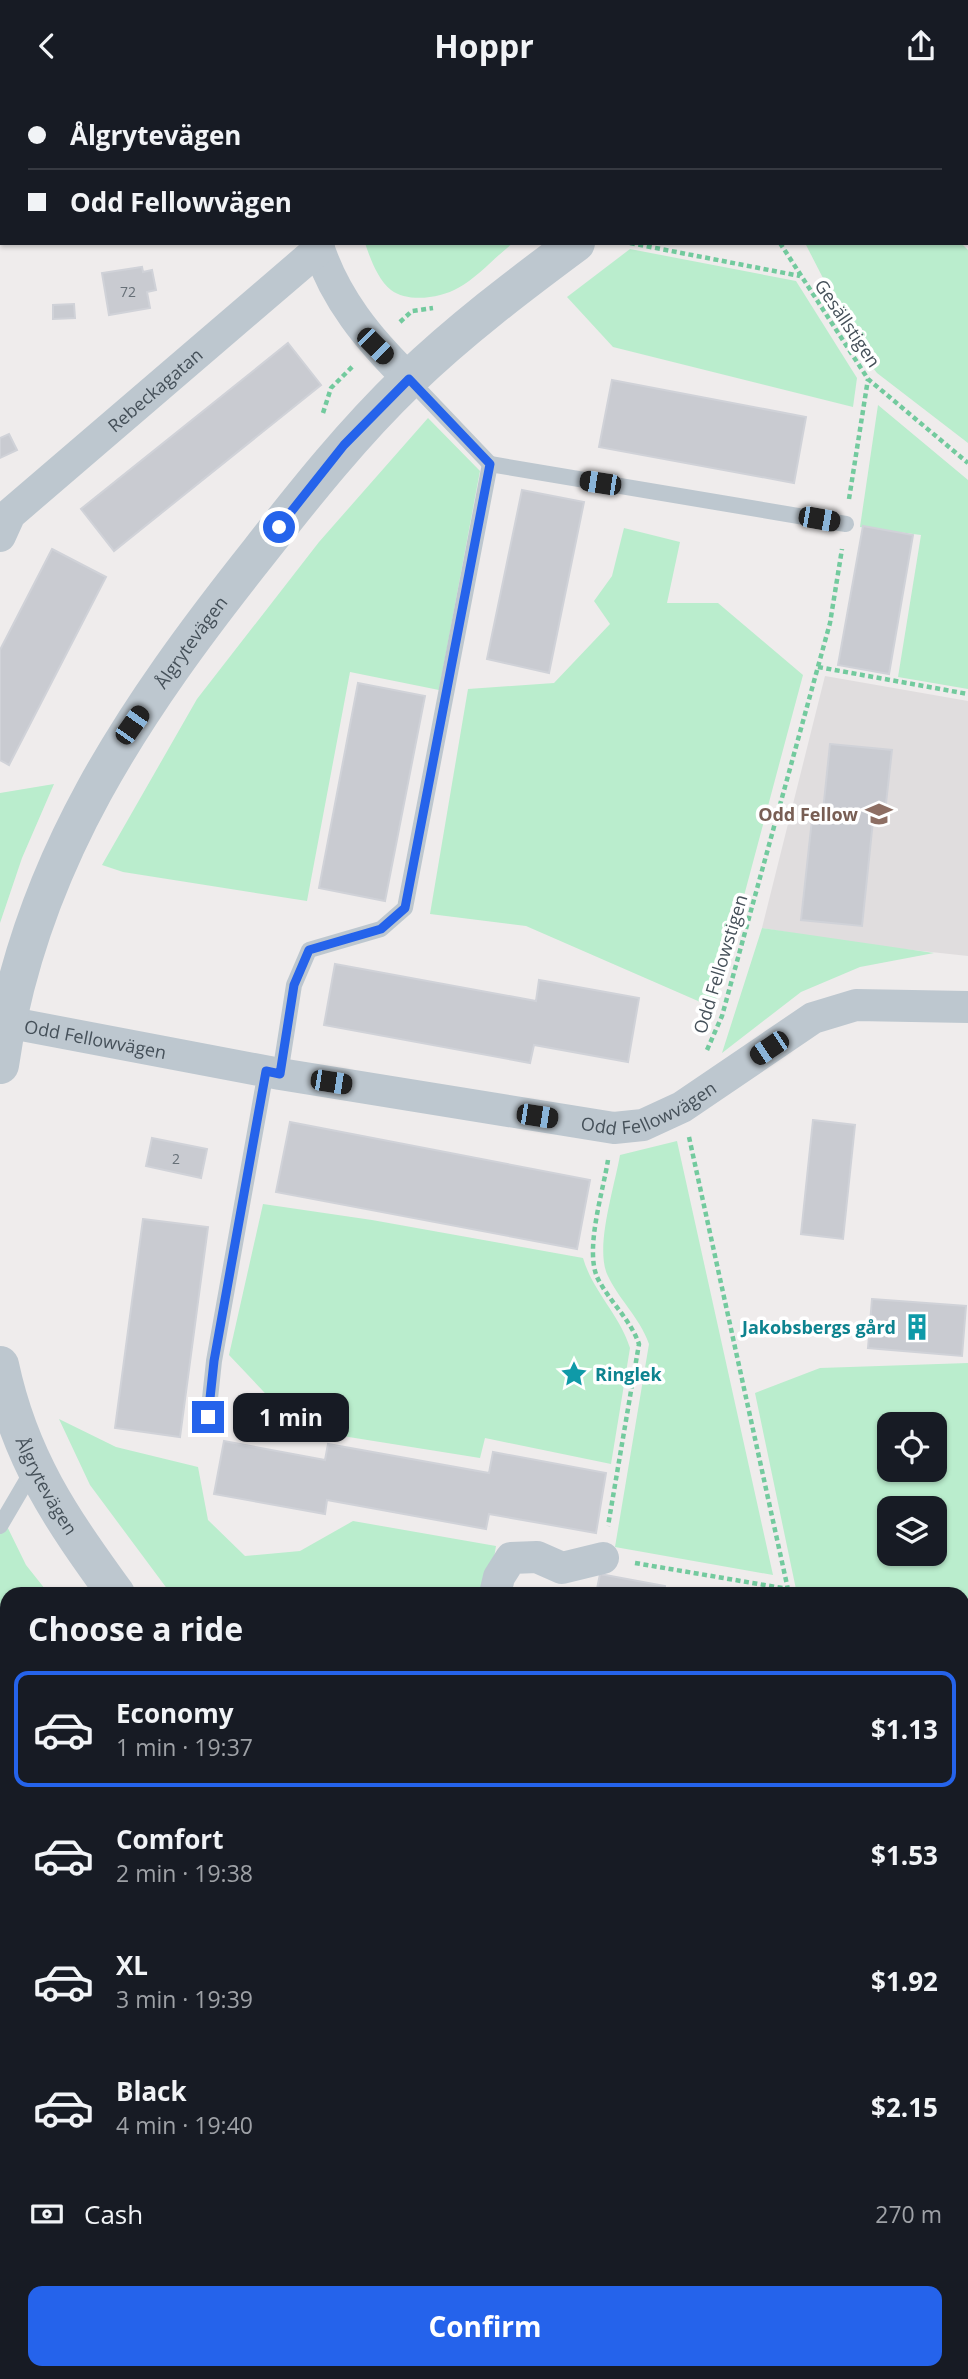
<!DOCTYPE html>
<html lang="en">
<head>
<meta charset="utf-8">
<style>
	:root { --surface:#171b24; --page:#242831; --text:#f1f3f6; --muted:#9ea1a6; --line:#363941; --accent:#2563eb }
	body { margin:0; font-family:"Open Sans",sans-serif; background:var(--page); color:var(--text); height:100vh; display:flex; flex-direction:column; font-size:26px; white-space:nowrap }
	* { box-sizing:border-box; margin:0 }
	p { font-size:23px; color:var(--muted) }
	.icon { flex:none; width:38px; height:38px; fill:none; stroke:currentColor; stroke-width:2; stroke-linecap:round; stroke-linejoin:round }
	.map { position:relative; flex:1; overflow:hidden }
	.sheet { position:absolute; left:0px; top:1496px; width:970px; height:793px; display:flex; flex-direction:column; background:var(--surface); border-radius:21px 21px 0 0; box-shadow:0 2px 5px #0004 }
	.sheet>* { flex:none }
	.banner { position:absolute; left:0px; top:0px; width:970px; height:154px; box-shadow:0 2px 5px #0004; display:grid; align-content:center; height:154px; padding:0 28px; background:var(--surface) }
	.tools { position:absolute; left:877px; top:1321px; display:grid; gap:14px }
	.tools a { display:grid; place-items:center; width:70px; height:70px; border-radius:14px; background:var(--surface); box-shadow:0 2px 5px #0004; font-size:35px }
	.end { position:absolute; width:32px; height:32px; margin:-16px; border:9px solid #2563eb; background:#fff; box-shadow:0 0 0 4px #fff }
	.from { border-radius:50% }
	.bubble { position:absolute; height:49px; border-radius:14px; background:var(--surface); box-shadow:0 2px 5px #0004; font-size:23px; font-weight:700; line-height:49px; text-align:center }
	.car { position:absolute; width:21px; height:42px; margin:-21px -10px; border-radius:9px; box-shadow:0 0 5px 2px #0007; background:linear-gradient(#222 24%,#8ab4d8 0 40%,#222 0 76%,#8ab4d8 0 86%,#222 0) }
	.banner b { display:flex; align-items:center; gap:24px; height:66px; font-size:26px }
	.banner b+b { border-top:2px solid var(--line) }
	.banner i { width:18px; height:18px; background:var(--text) }
	ul { padding:0; list-style:none }
	li { display:flex; align-items:center; gap:21px; height:116px; margin:0 14px 10px; padding:0 14px; border:4px solid transparent; border-radius:14px }
	li div { flex:1 }
	li b { display:block; font-size:26px }
	li em { font-style:normal; font-weight:700 }
	li.selected { border-color:var(--accent) }
	li>.icon { width:63px; height:63px; stroke-width:1.5 }
	h2 { padding:0 28px; font-size:32px; line-height:84px }
	.pay { display:flex; align-items:center; gap:18px; height:77px; padding:0 28px; font-size:26px }
	.pay p { margin-inline-start:auto }
	.action { display:flex; gap:14px; margin-top:auto; padding:14px 28px }
	.action a { flex:1; height:80px; border-radius:14px; background:var(--accent); color:#fff; font-size:28px; font-weight:700; line-height:80px; text-align:center }
	header { display:flex; justify-content:space-between; align-items:center; height:91px; padding:0 28px; background:var(--surface); font-size:32px; font-weight:700 }
	.map>svg:first-child { display:block }
	.education { fill:#e0ddde }
	.green { fill:#baedcd; fill-rule:evenodd }
	.building { fill:#c9cbd1; stroke:#d0d2d8; stroke-width:2 }
	.lines { fill:none; stroke-linecap:round; stroke-linejoin:round }
	.path { stroke:#73ca9e; stroke-width:4.5; stroke-dasharray:5 3.5; stroke-linecap:butt }
	.service { stroke:#bdc7cf; stroke-width:16 }
	.minor { stroke:#bdc7cf; stroke-width:32 }
	.tertiary { stroke:#bdc7cf; stroke-width:38 }
	.route { stroke:#2563eb; stroke-width:9 }
	.labels { text-anchor:middle; dominant-baseline:central; stroke-width:7; stroke-linejoin:round; paint-order:stroke }
	.number-label { font-size:14px; fill:#666f77 }
	.street-label { font-size:18px; fill:#455059; stroke:#fff }
	.education-label { font-size:18px; font-weight:bold; fill:#785e54; stroke:#fff; text-anchor:end }
	.culture-label { font-size:18px; font-weight:bold; fill:#0d838f; stroke:#fff; text-anchor:end }
</style>
</head>
<body>
<header><svg class="icon" aria-label="back" viewBox="0 0 24 24"><path d="M15 5l-7 7 7 7"/></svg>Hoppr<svg class="icon" aria-label="share" viewBox="0 0 24 24"><path d="M12 15V3M7 8l5-5 5 5M5 13v7h14v-7"/></svg></header>
<div class="map">
<svg width="968" height="2288" viewBox="0 0 968 2288">
	<rect width="100%" height="100%" fill="#efecec"/>
	<!-- education -->
	<polygon class="education" points="825,585 968,610 968,865 866,854 762,837"/>
	<!-- green -->
	<g class="green">
		<path d="M365 152H513C495 166 478 186 458 197 441 207 408 212 391 199 378 189 370 167 365 152Z"/>
		<polygon points="805,152 961,152 968,159 968,352 877,282 862,263"/>
		<polygon points="630,158 796,190 857,287 853,316 613,256 567,206"/>
		<polygon points="878,314 968,389 968,598 898,586 921,444 860,436"/>
		<polygon points="428,327 480,380 439,599 350,581 307,810 123,781 102,774 197,608 319,451"/>
		<polygon points="624,437 680,451 667,512 718,512 803,584 714,917 526,835 430,823 468,598 554,592 610,533 594,510 612,485"/>
		<polygon points="54,693 22,767 0,832 0,702"/>
		<polygon points="762,837 934,862 860,876 801,901 722,962"/>
		<path d="M677 1050 773 1484 615 1456 649 1253C639 1225 618 1208 607 1183 595 1155 615 1094 620 1064Z"/>
		<path d="M263 1113 372 1129 583 1167C593 1201 620 1224 630 1257L611 1373 485 1347 480 1367 280 1335 279 1317 229 1264Z"/>
		<path d="M968 1272V1863L962 1860V1503H797L755 1302 820 1277ZM889 1334H934V1379H889ZM889 1418H934V1463H889Z"/>
		<polygon points="59,1328 116,1356 198,1376 208,1429 245,1465 300,1460 353,1430 496,1455 488,1503 171,1503 90,1394"/>
		<polygon points="0,1421 26,1474 49,1503 7,1503 7,2282 621,2282 621,2288 0,2288"/>
		<polygon points="968,2134 968,2288 742,2288 742,2282 962,2282 962,2135"/>
	</g>
	<!-- building -->
	<g class="building">
		<polygon points="142,176 143,181 152,179 156,199 147,201 150,217 109,224 102,182"/>
		<polygon points="74,213 75,227 53,228 53,214"/>
		<polygon points="288,252 321,294 114,460 81,418"/>
		<polygon points="612,289 806,326 794,392 599,356"/>
		<polygon points="9,343 17,359 0,367 0,347"/>
		<polygon points="522,399 584,411 549,582 487,568"/>
		<polygon points="863,435 913,444 889,583 838,574"/>
		<polygon points="52,458 106,486 9,674 0,669 0,559"/>
		<polygon points="358,592 425,605 385,810 319,797"/>
		<polygon points="830,653 892,659 884,730 873,730 862,835 801,829 813,719 823,720"/>
		<polygon points="335,873 536,910 539,889 639,907 628,971 534,954 530,972 324,934"/>
		<polygon points="813,1029 855,1034 843,1148 801,1143"/>
		<polygon points="290,1031 590,1089 577,1158 276,1101"/>
		<polygon points="152,1047 207,1058 201,1087 146,1075"/>
		<polygon points="143,1128 208,1136 180,1346 115,1337"/>
		<polygon points="872,1208 966,1215 962,1265 868,1257"/>
		<polygon points="224,1350 325,1369 328,1353 489,1382 493,1361 606,1382 596,1442 489,1423 486,1438 327,1409 325,1423 214,1403"/>
		<polygon points="600,1483 665,1495 664,1503 596,1503"/>
	</g>
	<g class="lines">
		<!-- path -->
		<g class="path">
			<polyline points="677,0 680,2"/>
			<polyline points="780,2 784,0"/>
			<polyline points="630,152 800,185"/>
			<polyline points="780,152 868,288 968,372"/>
			<polyline points="400,231 412,220 433,217"/>
			<polyline points="323,322 331,297 353,275"/>
			<polyline points="849,408 868,288"/>
			<polyline points="818,576 968,603"/>
			<polyline points="707,959 722,925 830,532 842,458"/>
			<polyline points="689,1046 789,1503"/>
			<path d="M608 1069C603 1101 584 1160 598 1188 610 1211 630 1228 639 1253L608 1435"/>
			<polyline points="635,1472 788,1498"/>
			<polyline points="0,1704 7,1724"/>
			<polyline points="962,1877 968,1881"/>
			<polyline points="0,1930 7,1917"/>
			<polyline points="962,1986 968,1986"/>
			<polyline points="0,2064 5,2081 0,2146"/>
			<polyline points="0,2237 7,2245"/>
			<polyline points="98,2282 101,2288"/>
			<polyline points="273,2282 277,2288"/>
			<polyline points="213,2288 219,2282"/>
			<polyline points="294,2288 315,2282"/>
		</g>
		<!-- service -->
		<g class="service">
			<polyline points="409,288 490,373"/>
			<polyline points="490,373 846,433"/>
			<polyline points="280,983 294,894 309,859 381,838 405,817 490,373"/>
			<polyline points="208,1326 214,1270 266,980"/>
			<polyline points="0,1435 34,1377"/>
			<polyline points="653,2288 654,2282"/>
		</g>
		<!-- minor -->
		<g class="minor">
			<polyline points="279,0 279,2"/>
			<path d="M317 152C334 207 369 249 409 288"/>
			<path id="s1" d="M0 445 10 423 319 158"/>
			<path id="s2" d="M6 931 280 983 614 1037 643 1034 682 1016 813 927 856 914 968 916"/>
			<polyline points="495,1503 499,1486 511,1467 537,1466 562,1477 603,1467"/>
		</g>
		<!-- tertiary -->
		<g class="tertiary">
			<polyline points="853,2 857,0"/>
			<path id="s3" d="M0 974C29 772 135 617 259 461 306 401 353 342 408 289 460 239 518 195 576 152"/>
			<path id="s4" d="M0 1274C20 1368 61 1427 116 1503"/>
			<polyline points="962,2091 968,2091"/>
		</g>
	</g>
	<g class="lines">
		<!-- route -->
		<polyline class="route" points="208,1326 214,1270 266,980 280,983 294,894 309,859 381,838 405,817 490,373 409,288 344,354 279,436"/>
	</g>
	<!-- icons -->
	<defs>
		<symbol id="school-bare" viewBox="-9 -9 18 18"><path d="M0-5L7-2L0 1L-7-2ZM-4 1L0 2.5L4 1V4Q0 6-4 4Z" fill="#8d6e63" stroke="#fff" stroke-width="2.5" paint-order="stroke"/></symbol>
		<symbol id="building-bare" viewBox="-9 -9 18 18"><path d="M-4-6H4V6H1V3H-1V6H-4ZM-2.5-4.3h1.7v1.8h-1.7ZM.8-4.3h1.7v1.8H.8ZM-2.5-1h1.7V.8h-1.7ZM.8-1h1.7V.8H.8Z" fill="#0f9aa8" stroke="#fff" stroke-width="2.5" paint-order="stroke"/></symbol>
		<symbol id="sight-bare" viewBox="-9 -9 18 18"><path d="M0-6L1.8-2.2L6-1.7L2.9 1.2L3.7 5.4L0 3.3L-3.7 5.4L-2.9 1.2L-6-1.7L-1.8-2.2Z" fill="#0f9aa8" stroke="#fff" stroke-width="2.5" paint-order="stroke"/></symbol>
	</defs>
	<g fill-rule="evenodd">
		<use href="#school-bare" x="860" y="704" width="38" height="38"/>
		<use href="#building-bare" x="898" y="1217" width="38" height="38"/>
		<use href="#sight-bare" x="555" y="1264" width="38" height="38"/>
	</g>
	<g class="labels">
		<!-- number labels -->
		<g class="number-label">
			<text x="128" y="200">72</text>
			<text x="176" y="1067">2</text>
		</g>
		<!-- street labels -->
		<g class="street-label">
			<text transform="translate(848 232) rotate(56)">Gesällstigen</text>
			<text stroke="none"><textPath href="#s1" startOffset="215">Rebeckagatan</textPath></text>
			<text stroke="none"><textPath href="#s3" startOffset="469">Ålgrytevägen</textPath></text>
			<text transform="translate(720 873) rotate(-73)">Odd Fellowstigen</text>
			<text stroke="none"><textPath href="#s2" startOffset="91">Odd Fellowvägen</textPath></text>
			<text stroke="none"><textPath href="#s2" startOffset="656">Odd Fellowvägen</textPath></text>
			<text stroke="none"><textPath href="#s4" startOffset="130">Ålgrytevägen</textPath></text>
		</g>
		<!-- education labels -->
		<g class="education-label">
			<text x="858" y="723">Odd Fellow</text>
		</g>
		<!-- culture labels -->
		<g class="culture-label">
			<text x="896" y="1236">Jakobsbergs gård</text>
			<text x="595" y="1283" text-anchor="start">Ringlek</text>
		</g>
	</g>
</svg>
<div class="tools">
<a><svg class="icon" aria-label="locate" viewBox="0 0 24 24"><circle cx="12" cy="12" r="6"/><path d="M12 2v4M12 18v4M2 12h4M18 12h4"/></svg></a>
<a><svg class="icon" aria-label="layers" viewBox="0 0 24 24"><path d="M12 4l9 5-9 5-9-5zM3 14l9 5 9-5"/></svg></a>
</div>
<i class="end from" style="left:279px;top:436px"></i>
<i class="end" style="left:208px;top:1326px"></i>
<div class="bubble" style="left:233px;top:1302px;width:116px">1 min</div>
<i class="car" style="left:375px;top:255px;rotate:135deg"></i>
<i class="car" style="left:600px;top:392px;rotate:279deg"></i>
<i class="car" style="left:819px;top:428px;rotate:100deg"></i>
<i class="car" style="left:132px;top:634px;rotate:35deg"></i>
<i class="car" style="left:769px;top:957px;rotate:236deg"></i>
<i class="car" style="left:331px;top:991px;rotate:99deg"></i>
<i class="car" style="left:537px;top:1025px;rotate:99deg"></i>
<div class="banner">
<b><i class="from"></i>Ålgrytevägen</b>
<b><i></i>Odd Fellowvägen</b>
</div>
<section class="sheet">
<h2>Choose a ride</h2>
<ul>
<li class="selected"><svg class="icon" aria-label="car" viewBox="0 0 24 24"><path d="M5 17H2v-5l4-1 3-4h7l3 4 3 1v5h-3M9 17h6M6 11h13"/><circle cx="7" cy="17" r="2"/><circle cx="17" cy="17" r="2"/></svg><div><b>Economy</b><p>1 min · 19:37</p></div><em>$1.13</em></li>
<li><svg class="icon" aria-label="car" viewBox="0 0 24 24"><path d="M5 17H2v-5l4-1 3-4h7l3 4 3 1v5h-3M9 17h6M6 11h13"/><circle cx="7" cy="17" r="2"/><circle cx="17" cy="17" r="2"/></svg><div><b>Comfort</b><p>2 min · 19:38</p></div><em>$1.53</em></li>
<li><svg class="icon" aria-label="car" viewBox="0 0 24 24"><path d="M5 17H2v-5l4-1 3-4h7l3 4 3 1v5h-3M9 17h6M6 11h13"/><circle cx="7" cy="17" r="2"/><circle cx="17" cy="17" r="2"/></svg><div><b>XL</b><p>3 min · 19:39</p></div><em>$1.92</em></li>
<li><svg class="icon" aria-label="car" viewBox="0 0 24 24"><path d="M5 17H2v-5l4-1 3-4h7l3 4 3 1v5h-3M9 17h6M6 11h13"/><circle cx="7" cy="17" r="2"/><circle cx="17" cy="17" r="2"/></svg><div><b>Black</b><p>4 min · 19:40</p></div><em>$2.15</em></li>
</ul>
<div class="pay"><svg class="icon" aria-label="cash" viewBox="0 0 24 24"><path d="M3 7h18v10H3z"/><circle cx="12" cy="12" r="2"/></svg>Cash<p>270 m</p></div>
<div class="action"><a>Confirm</a></div>
</section>
</div>
</body>
</html>
